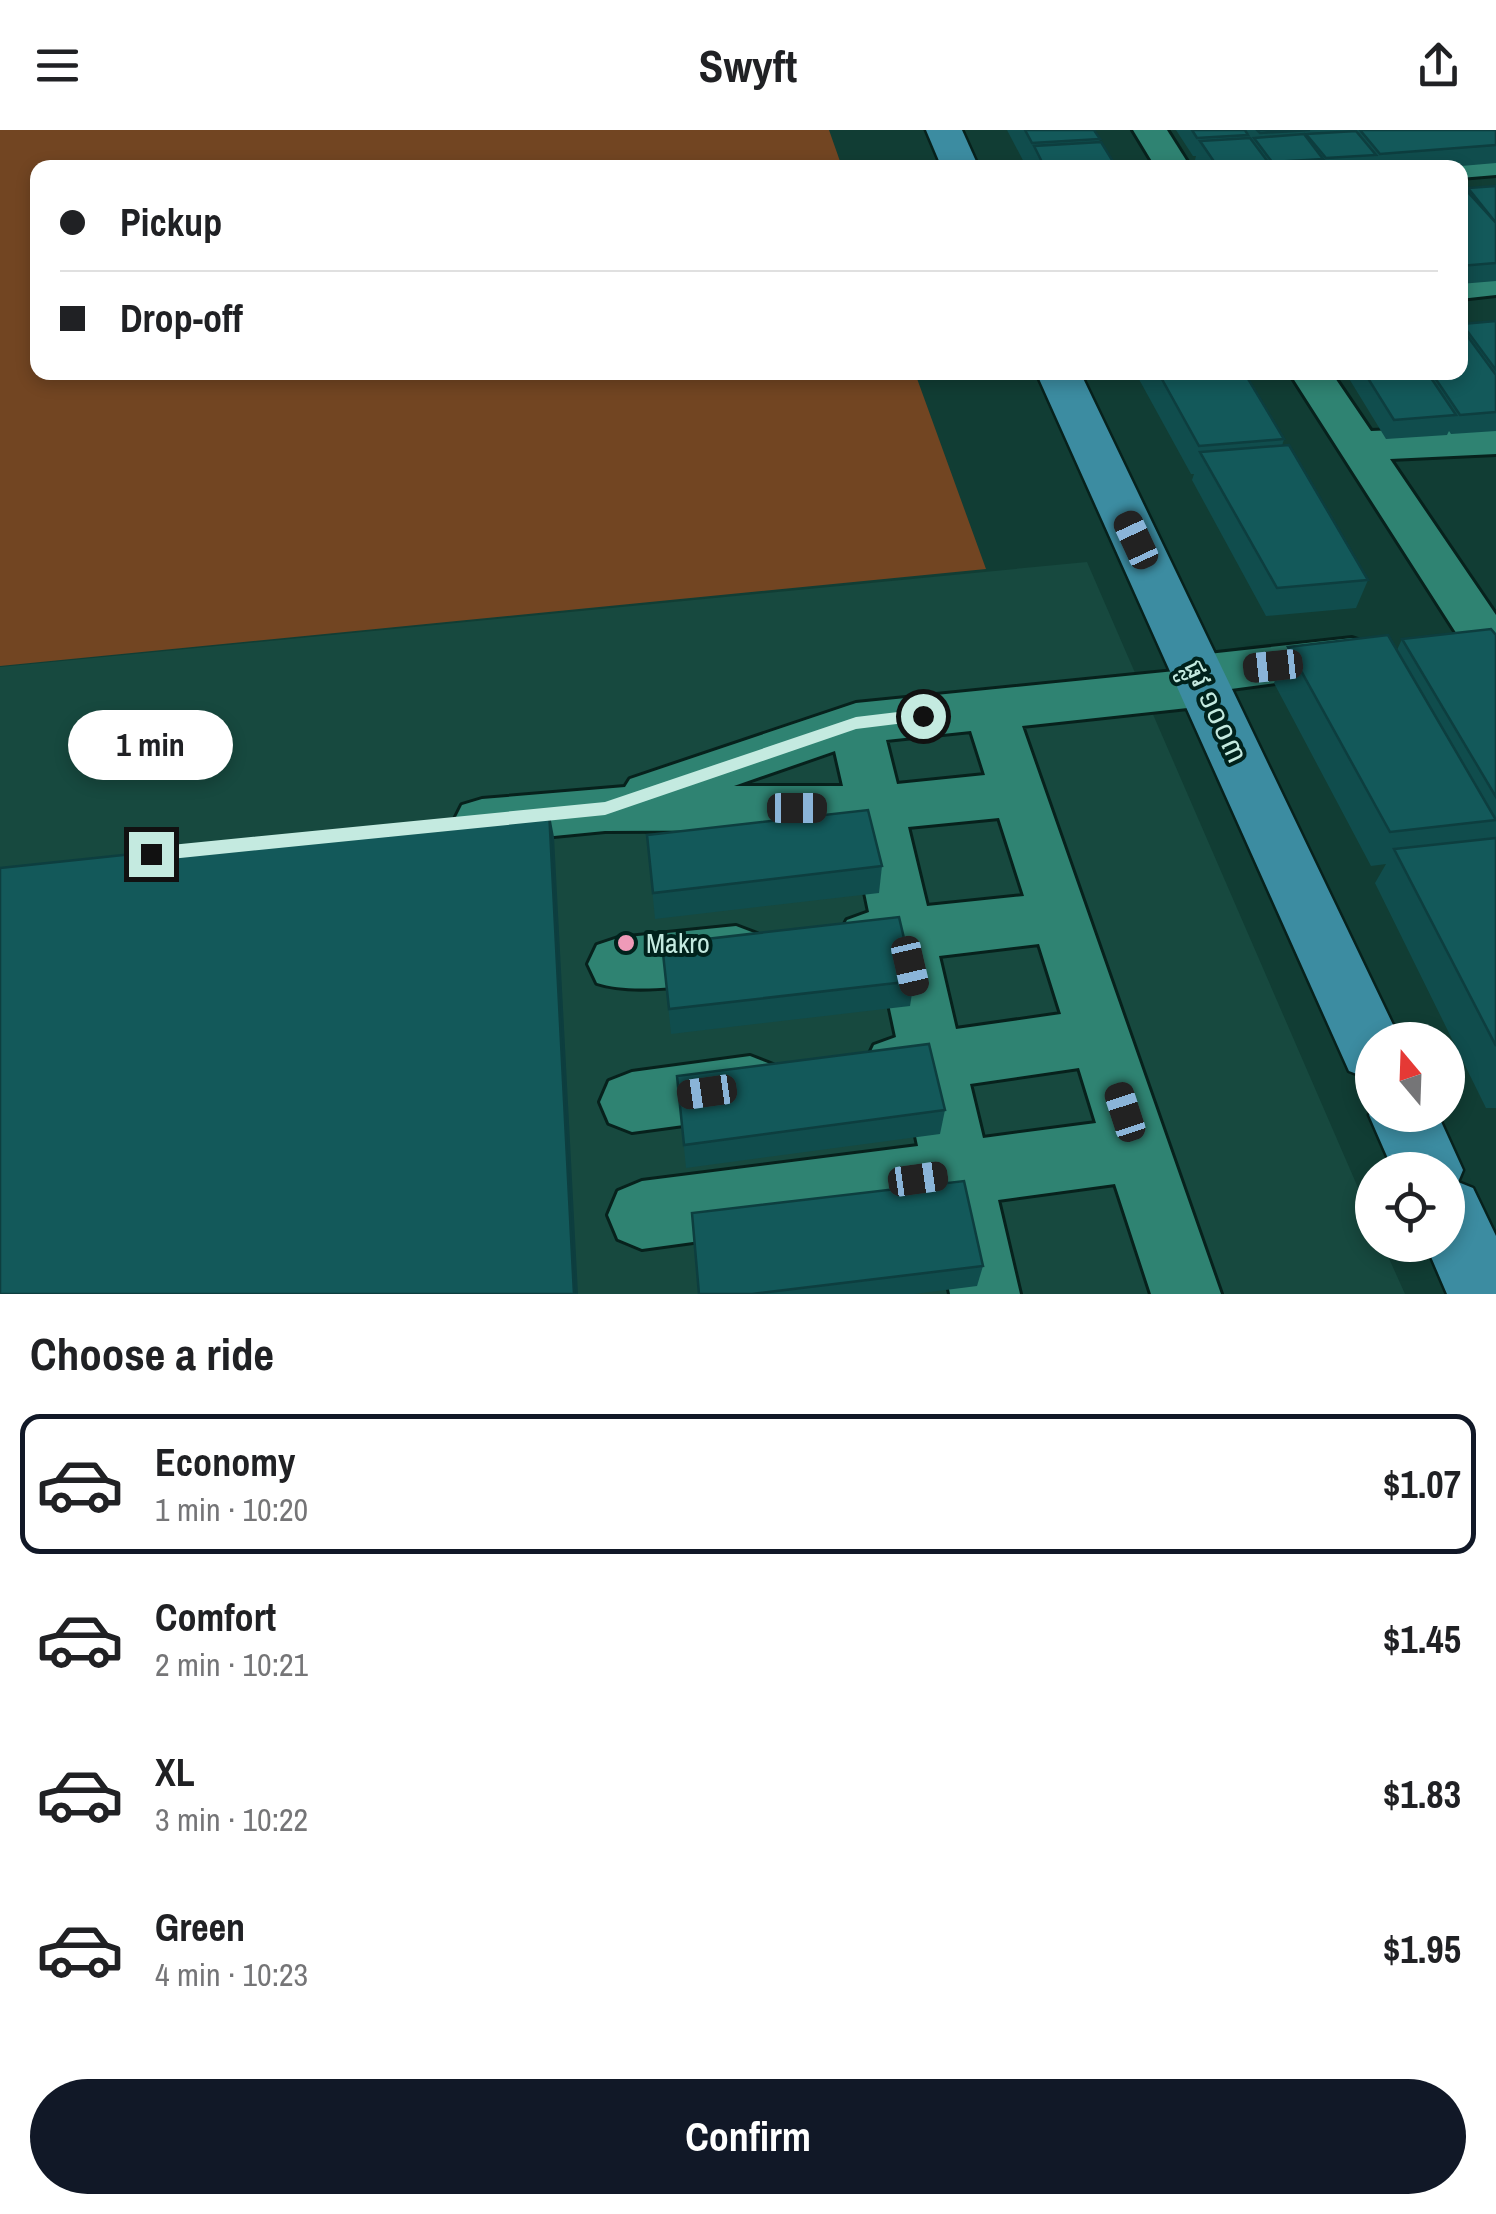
<!DOCTYPE html>
<html lang="en">
<head>
<meta charset="utf-8">
<style>
	:root { --surface:#fff; --page:#f6f6f6; --text:#202124; --muted:#757577; --line:#e0e0e0; --accent:#111827 }
	body { margin:0; font-family:"Archivo Narrow","Noto Sans Khmer",sans-serif; background:var(--page); color:var(--text); height:100vh; display:flex; flex-direction:column; font-size:38px; white-space:nowrap }
	* { box-sizing:border-box; margin:0 }
	p { font-size:32px; color:var(--muted) }
	.icon { flex:none; width:55px; height:55px; fill:none; stroke:currentColor; stroke-width:2; stroke-linecap:round; stroke-linejoin:round }
	.map { position:relative; height:1164px; overflow:hidden }
	.side { display:flex; flex-direction:column; background:var(--surface); flex:1 }
	.side>* { flex:none }
	.top-card { position:absolute; left:30px; top:30px; width:1438px; height:220px; border-radius:20px; box-shadow:0 5px 15px #0003; display:grid; align-content:center; height:220px; padding:0 30px; background:var(--surface) }
	.needle { width:65px; rotate:341deg }
	.controls { position:absolute; left:1355px; top:892px; display:grid; gap:20px }
	.controls a { display:grid; place-items:center; width:110px; height:110px; border-radius:50%; background:var(--surface); box-shadow:0 5px 15px #0003; font-size:50px }
	.end { position:absolute; width:45px; height:45px; margin:-22px; border:12px solid #c4eae0; background:#111; box-shadow:0 0 0 5px #111 }
	.from { border-radius:50% }
	.bubble { position:absolute; height:70px; border-radius:35px; background:var(--surface); box-shadow:0 5px 15px #0003; font-size:32px; font-weight:800; line-height:70px; text-align:center }
	.car { position:absolute; width:30px; height:60px; margin:-30px -15px; border-radius:12px; box-shadow:0 0 8px 2px #0007; background:linear-gradient(#222 24%,#8ab4d8 0 40%,#222 0 76%,#8ab4d8 0 86%,#222 0) }
	.top-card b { display:flex; align-items:center; gap:35px; height:95px; font-size:38px }
	.top-card b+b { border-top:2px solid var(--line) }
	.top-card i { width:25px; height:25px; background:var(--text) }
	ul { padding:0; list-style:none }
	li { display:flex; align-items:center; gap:30px; height:140px; margin:0 20px 15px; padding:0 10px; border:5px solid transparent; border-radius:20px }
	li div { flex:1 }
	li b { display:block; font-size:38px }
	li em { font-style:normal; font-weight:800 }
	li.active { border-color:var(--accent) }
	li>.icon { width:90px; height:90px; stroke-width:1.5 }
	h2 { padding:0 30px; font-size:45px; line-height:120px }
	.cta { display:flex; gap:20px; margin-top:auto; padding:20px 30px }
	.cta a { flex:1; height:115px; border-radius:60px; background:var(--accent); color:#fff; font-size:40px; font-weight:800; line-height:115px; text-align:center }
	header { display:flex; justify-content:space-between; align-items:center; height:130px; padding:0 30px; background:var(--surface); font-size:45px; font-weight:800 }
	.map>svg:first-child { display:block }
	.built { fill:#17493f }
	.green { fill:#724522 }
	.lines { fill:none; stroke-linecap:round; stroke-linejoin:round }
	.minor-casing { stroke:#07211c; stroke-width:6 }
	.major-casing { stroke:#07211c; stroke-width:5 }
	.minor { fill:#2f8372; fill-rule:evenodd }
	.major { fill:#3c8ca1; fill-rule:evenodd }
	.wall { fill:#104d4d }
	.shaded-wall { fill:#0d3e3f }
	.building { fill:#13595a; stroke:#0d3e3f; stroke-width:2.5 }
	.route { fill:#c4eae0 }
	.poi-dot { fill:#ef9ab8; stroke:#00221c; stroke-width:4 }
	.labels { text-anchor:middle; dominant-baseline:central; stroke-width:8; stroke-linejoin:round; paint-order:stroke }
	.street-label { font-size:28px; fill:#c4eae0; stroke:#00221c }
	.poi-label { font-size:28px; fill:#c4eae0; stroke:#00221c; text-anchor:start }
</style>
</head>
<body>
<header><svg class="icon" aria-label="menu" viewBox="0 0 24 24"><path d="M4 6h16M4 12h16M4 18h16"/></svg>Swyft<svg class="icon" aria-label="share" viewBox="0 0 24 24"><path d="M12 15V3M7 8l5-5 5 5M5 13v7h14v-7"/></svg></header>
<div class="map">
<svg width="1496" height="1164" viewBox="0 0 1496 1164">
	<rect width="100%" height="100%" fill="#113d34"/>
	<!-- built -->
	<polygon class="built" points="1087,432 1372,1090 1372,1115 1383,1115 1405,1164 0,1164 0,537"/>
	<!-- green -->
	<polygon class="green" points="0,0 829,0 842,37 38,38 38,242 915,243 986,439 0,536"/>
	<g class="lines">
		<defs>
			<g id="minor">
				<polygon points="1133,0 1167,0 1191,38 1156,38"/>
				<polygon points="1496,23 1496,45 1460,48 1460,38 1432,38 1436,30"/>
				<polygon points="1496,141 1496,165 1460,169 1460,145"/>
				<polygon points="1289,242 1331,242 1371,301 1496,296 1496,324 1390,329 1496,485 1496,542 1478,537"/>
				<path d="M1352 508 1370 514 1377 527 1370 540 1231 559 1224 571 1206 576 1022 596 1221 1164H1151L1115 1054 998 1070 1020 1164H950L932 1079 642 1119 618 1109 608 1085 618 1061 642 1051 918 1016 907 963 896 965 874 957 864 936 874 915 896 907 880 832 868 834 847 826 838 808 847 790 869 782 852 700 605 701 482 713 462 707 454 691 462 675 482 669 625 657 630 649 856 573 1175 541 1181 531 1199 525ZM971 601 985 645 897 654 886 610ZM835 621 843 656H734ZM999 688 1024 766 927 776 908 697ZM1039 814 1061 884 956 899 939 826ZM1079 938 1096 993 983 1008 970 954Z"/>
				<path d="M736 796 757 804 766 822 757 840C718 854 635 866 597 853L588 834 597 815 618 808Z"/>
				<polygon points="750,926 773,935 782,956 773,977 750,986 632,1002 609,993 600,972 609,951 632,942"/>
			</g>
			<g id="major">
				<polygon points="926,0 962,0 979,38 942,38"/>
				<polygon points="1036,242 1080,242 1395,899 1400,910 1372,910 1372,950 1349,941"/>
				<polygon points="1372,977 1372,985 1438,985 1463,1040 1458,1052 1473,1058 1496,1106 1496,1164 1447,1164 1426,1115 1448,1115 1448,1040 1393,1040 1369,985"/>
			</g>
		</defs>
		<!-- minor casing -->
		<use href="#minor" class="minor-casing"/>
		<!-- major casing -->
		<use href="#major" class="major-casing"/>
		<!-- minor -->
		<use href="#minor" class="minor"/>
		<!-- major -->
		<use href="#major" class="major"/>
	</g>
	<!-- wall -->
	<g class="wall">
		<polygon points="1007,0 1094,0 1100,9 1099,12 1117,38 1027,38"/>
		<polygon points="1176,0 1496,0 1496,33 1438,38 1200,38 1195,30 1196,26 1193,26"/>
		<polygon points="1496,56 1496,151 1460,154 1460,59 1467,61 1468,58"/>
		<polygon points="1496,191 1496,301 1451,304 1449,301 1447,305 1386,309 1345,242 1460,242 1460,197 1462,194"/>
		<polygon points="1135,242 1244,242 1284,309 1282,316 1368,450 1356,478 1266,486 1192,350 1194,344 1191,344"/>
		<polygon points="1496,505 1496,978 1486,978 1375,753 1386,734 1371,736 1274,553 1288,517 1397,520 1402,509"/>
		<polygon points="647,705 882,736 879,763 655,789"/>
		<polygon points="662,814 914,851 910,876 671,904"/>
		<polygon points="677,946 945,980 940,1004 686,1038"/>
		<polygon points="983,1136 977,1156 914,1164 699,1164"/>
	</g>
	<!-- shaded-wall -->
	<polygon class="shaded-wall" points="549,680 554,707 578,1164 574,1164"/>
	<!-- building -->
	<g class="building">
		<polygon points="1025,0 1094,0 1100,9 1032,13"/>
		<polygon points="1192,0 1245,0 1248,5 1197,8"/>
		<polygon points="1257,0 1310,0 1260,3"/>
		<polygon points="1360,0 1496,0 1496,15 1380,24"/>
		<polygon points="1356,1 1376,25 1326,28 1306,4"/>
		<polygon points="1304,4 1323,29 1272,32 1254,8"/>
		<polygon points="1250,8 1268,32 1217,36 1200,11"/>
		<polygon points="1101,12 1117,38 1045,38 1034,16"/>
		<polygon points="1496,56 1496,93 1468,58"/>
		<polygon points="1460,59 1465,59 1496,93 1496,133 1460,136"/>
		<polygon points="1496,191 1496,240 1462,194"/>
		<polygon points="1460,196 1496,245 1496,282 1460,285 1431,242 1460,242"/>
		<polygon points="1158,242 1244,242 1284,309 1199,316"/>
		<polygon points="1364,242 1427,242 1456,285 1394,290"/>
		<polygon points="1289,315 1368,450 1277,458 1200,322"/>
		<polygon points="1491,499 1496,505 1496,667 1402,509"/>
		<polygon points="1388,505 1496,690 1390,702 1288,517"/>
		<polygon points="549,680 574,1164 0,1164 0,738"/>
		<polygon points="868,680 882,736 653,763 647,705"/>
		<polygon points="1496,708 1496,916 1394,719"/>
		<polygon points="899,787 914,851 669,879 662,814"/>
		<polygon points="929,914 945,980 684,1015 677,946"/>
		<polygon points="964,1051 983,1136 752,1164 699,1164 692,1083"/>
	</g>
	<!-- route -->
	<polygon class="route" points="923,579 931,586 929,590 856,599 605,685 151,731 142,724 151,717 605,672 856,587"/>
	<!-- markers -->
	<circle class="poi-dot" cx="626" cy="813" r="10"/>
	<g class="labels">
		<!-- street labels -->
		<g class="street-label">
			<text transform="translate(1216 581) rotate(65)">ផ្លូវ ១០០៣</text>
		</g>
		<!-- poi labels -->
		<g class="poi-label">
			<text x="646" y="813">Makro</text>
		</g>
	</g>
</svg>
<div class="controls">
<a><svg class="needle" viewBox="-14 -14 28 28"><path d="M0-13l5 13h-10z" fill="#e53935"/><path d="M0 13l5-13h-10z" fill="#757577"/></svg></a>
<a><svg class="icon" aria-label="locate" viewBox="0 0 24 24"><circle cx="12" cy="12" r="6"/><path d="M12 2v4M12 18v4M2 12h4M18 12h4"/></svg></a>
</div>
<i class="end from" style="left:923px;top:586px"></i>
<i class="end" style="left:151px;top:724px"></i>
<div class="bubble" style="left:68px;top:580px;width:165px">1 min</div>
<i class="car" style="left:1136px;top:410px;rotate:335deg"></i>
<i class="car" style="left:1273px;top:536px;rotate:264deg"></i>
<i class="car" style="left:797px;top:678px;rotate:90deg"></i>
<i class="car" style="left:910px;top:836px;rotate:167deg"></i>
<i class="car" style="left:707px;top:962px;rotate:262deg"></i>
<i class="car" style="left:1125px;top:982px;rotate:342deg"></i>
<i class="car" style="left:918px;top:1049px;rotate:82deg"></i>
<div class="top-card">
<b><i class="from"></i>Pickup</b>
<b><i></i>Drop-off</b>
</div>
</div>
<section class="side">
<h2>Choose a ride</h2>
<ul>
<li class="active"><svg class="icon" aria-label="car" viewBox="0 0 24 24"><path d="M5 17H2v-5l4-1 3-4h7l3 4 3 1v5h-3M9 17h6M6 11h13"/><circle cx="7" cy="17" r="2"/><circle cx="17" cy="17" r="2"/></svg><div><b>Economy</b><p>1 min · 10:20</p></div><em>$1.07</em></li>
<li><svg class="icon" aria-label="car" viewBox="0 0 24 24"><path d="M5 17H2v-5l4-1 3-4h7l3 4 3 1v5h-3M9 17h6M6 11h13"/><circle cx="7" cy="17" r="2"/><circle cx="17" cy="17" r="2"/></svg><div><b>Comfort</b><p>2 min · 10:21</p></div><em>$1.45</em></li>
<li><svg class="icon" aria-label="car" viewBox="0 0 24 24"><path d="M5 17H2v-5l4-1 3-4h7l3 4 3 1v5h-3M9 17h6M6 11h13"/><circle cx="7" cy="17" r="2"/><circle cx="17" cy="17" r="2"/></svg><div><b>XL</b><p>3 min · 10:22</p></div><em>$1.83</em></li>
<li><svg class="icon" aria-label="car" viewBox="0 0 24 24"><path d="M5 17H2v-5l4-1 3-4h7l3 4 3 1v5h-3M9 17h6M6 11h13"/><circle cx="7" cy="17" r="2"/><circle cx="17" cy="17" r="2"/></svg><div><b>Green</b><p>4 min · 10:23</p></div><em>$1.95</em></li>
</ul>
<div class="cta"><a>Confirm</a></div>
</section>
</body>
</html>
